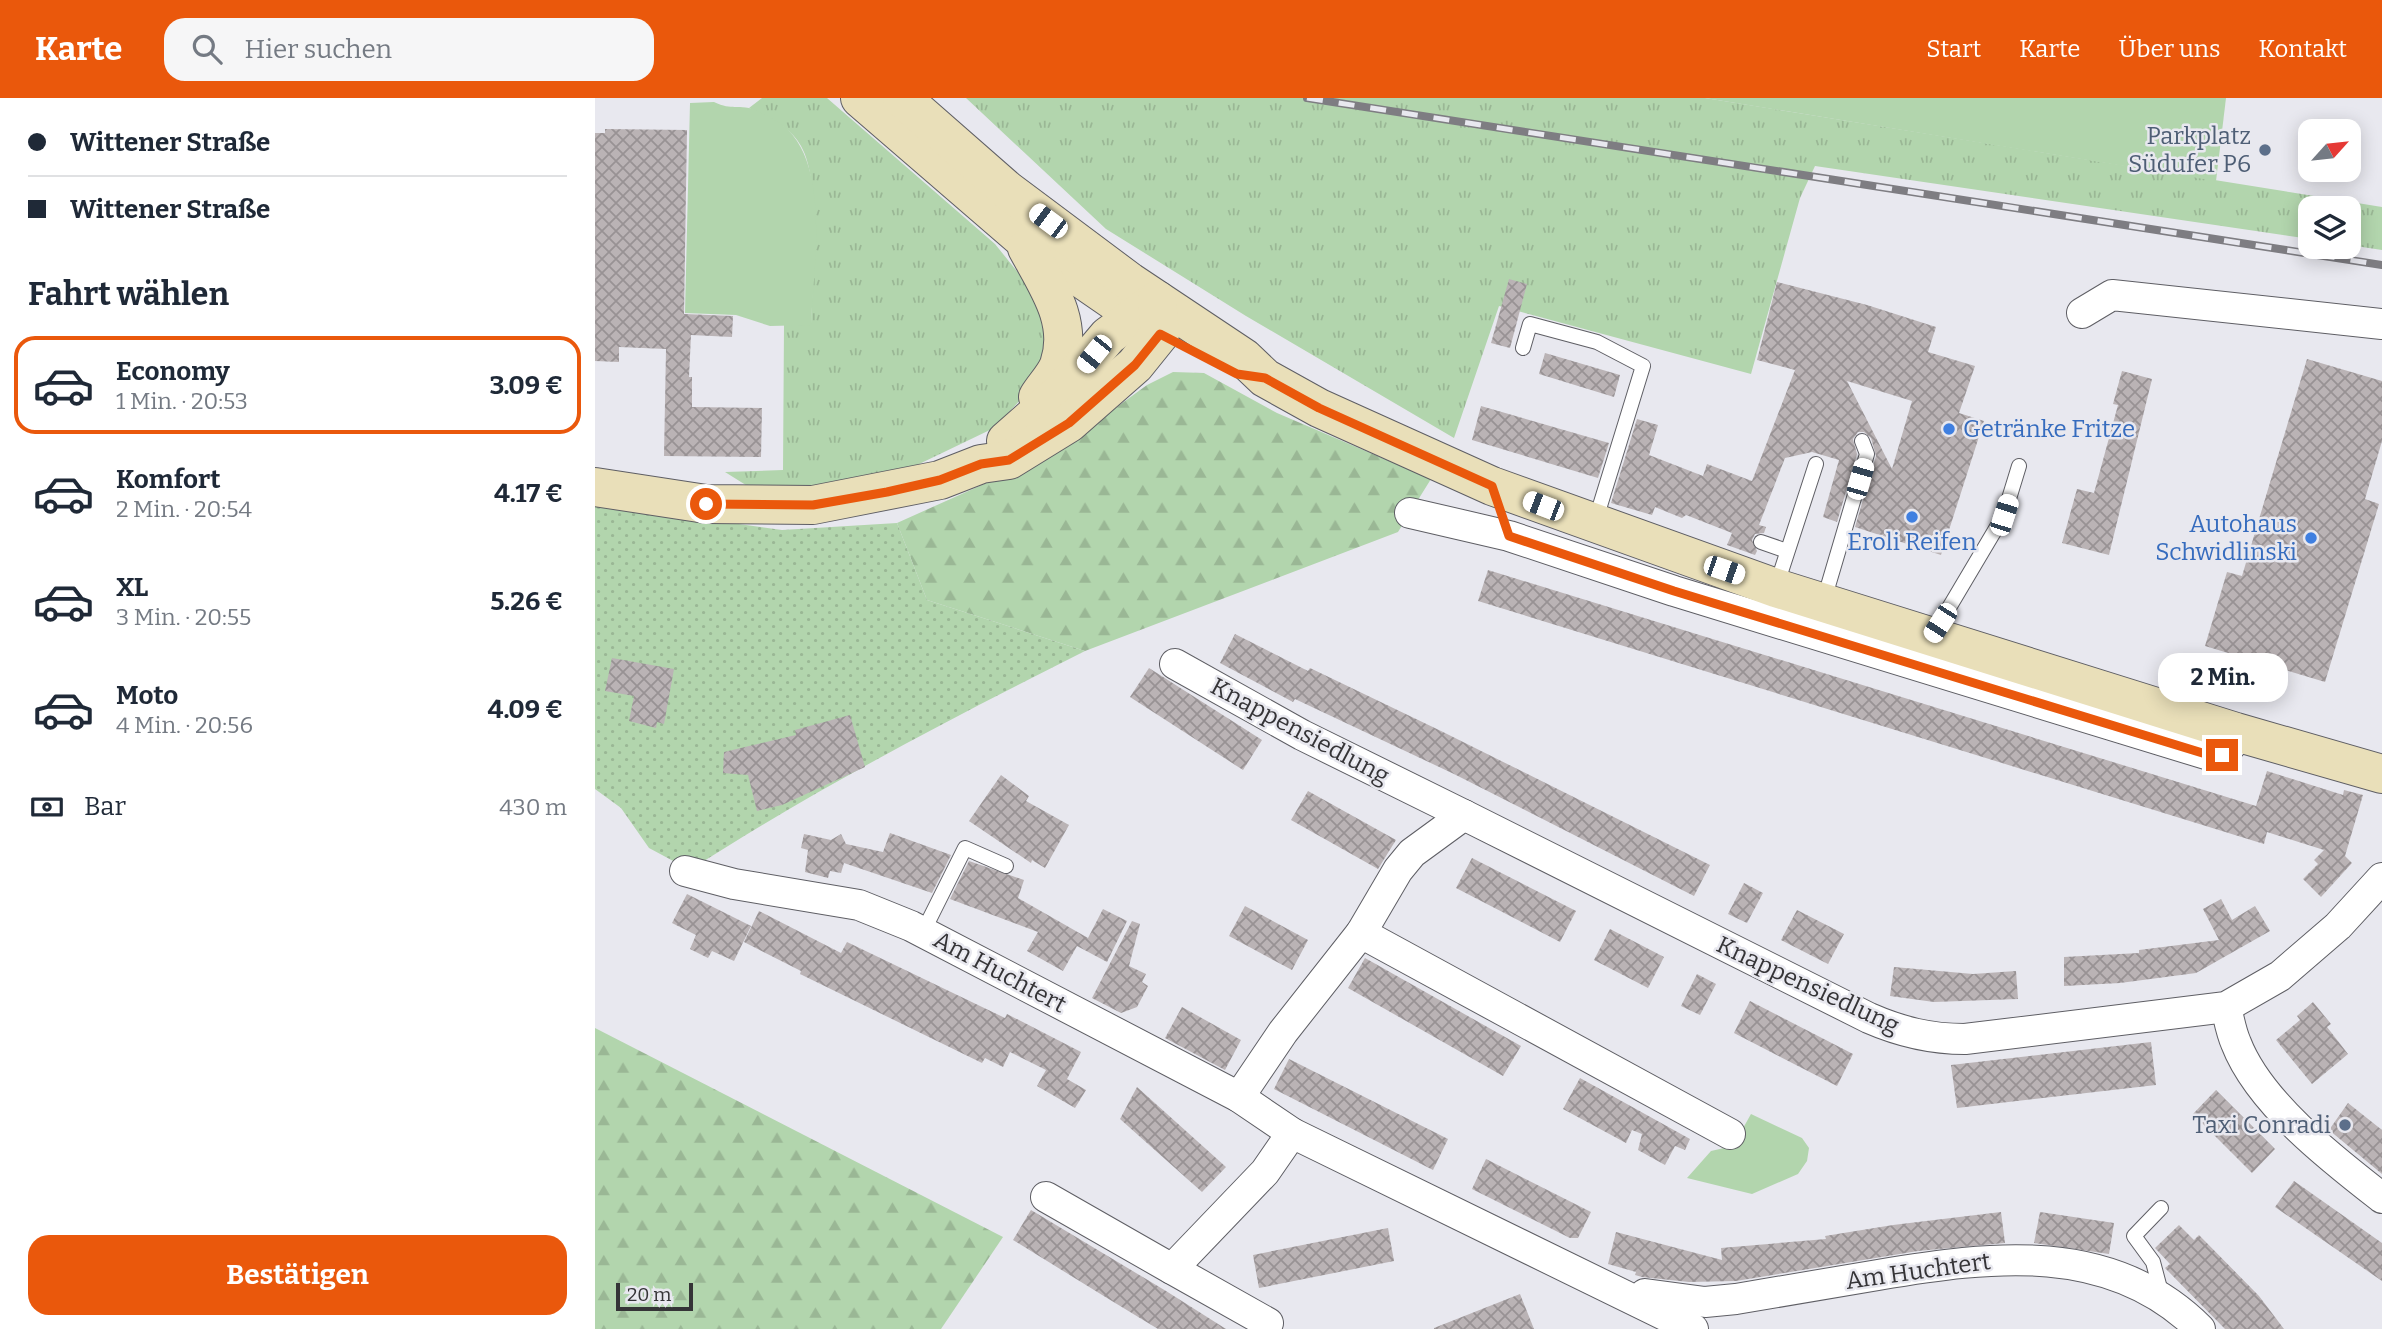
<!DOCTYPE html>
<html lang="de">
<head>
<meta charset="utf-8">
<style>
	:root { --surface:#fff; --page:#f6f6f7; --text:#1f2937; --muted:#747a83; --line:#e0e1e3; --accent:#ea580c }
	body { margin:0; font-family:Bitter,serif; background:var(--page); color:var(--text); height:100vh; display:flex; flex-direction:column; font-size:26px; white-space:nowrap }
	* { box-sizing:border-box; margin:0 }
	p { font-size:23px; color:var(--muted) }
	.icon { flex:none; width:38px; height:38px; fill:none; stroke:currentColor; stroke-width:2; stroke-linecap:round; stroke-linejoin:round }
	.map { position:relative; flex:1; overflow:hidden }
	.panel { display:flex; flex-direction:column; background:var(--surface); width:595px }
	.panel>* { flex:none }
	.hud { display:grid; align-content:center; height:154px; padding:0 28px; background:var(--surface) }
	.needle { width:46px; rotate:63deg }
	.buttons { position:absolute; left:1703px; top:21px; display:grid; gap:14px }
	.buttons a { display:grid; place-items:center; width:63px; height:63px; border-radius:14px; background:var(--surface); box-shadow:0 4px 18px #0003; font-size:35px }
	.scale { position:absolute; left:21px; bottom:18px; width:77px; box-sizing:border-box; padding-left:7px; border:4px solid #353437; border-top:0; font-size:19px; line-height:24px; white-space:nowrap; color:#353437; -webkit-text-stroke:5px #e8e8ef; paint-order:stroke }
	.end { position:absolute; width:32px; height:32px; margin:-16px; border:9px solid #ea580c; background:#fff; box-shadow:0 0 0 4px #fff }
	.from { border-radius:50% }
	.bubble { position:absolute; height:49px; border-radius:21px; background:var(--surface); box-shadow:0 4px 18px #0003; font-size:23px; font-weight:700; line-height:49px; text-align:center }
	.car { position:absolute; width:21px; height:42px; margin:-21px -10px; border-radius:9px; box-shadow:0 0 5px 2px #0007; background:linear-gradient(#fff 24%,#345 0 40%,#fff 0 76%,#345 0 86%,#fff 0) }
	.hud b { display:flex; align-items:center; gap:24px; height:66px; font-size:26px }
	.hud b+b { border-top:2px solid var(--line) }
	.hud i { width:18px; height:18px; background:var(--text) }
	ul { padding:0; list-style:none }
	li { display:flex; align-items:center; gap:21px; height:98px; margin:0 14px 10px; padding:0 14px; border:4px solid transparent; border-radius:21px }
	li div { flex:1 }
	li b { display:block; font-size:26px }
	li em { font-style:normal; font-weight:700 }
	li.current { border-color:var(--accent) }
	li>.icon { width:63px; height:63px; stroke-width:1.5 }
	h2 { padding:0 28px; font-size:32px; line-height:84px }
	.pay { display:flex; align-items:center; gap:18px; height:77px; padding:0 28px; font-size:26px }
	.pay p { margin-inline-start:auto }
	.action { display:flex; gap:14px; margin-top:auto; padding:14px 28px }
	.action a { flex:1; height:80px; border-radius:21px; background:var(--accent); color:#fff; font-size:28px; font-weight:700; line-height:80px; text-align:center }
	header { display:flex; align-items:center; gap:42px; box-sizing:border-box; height:98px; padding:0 35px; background:var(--accent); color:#fff }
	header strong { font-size:33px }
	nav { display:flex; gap:38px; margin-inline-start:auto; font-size:24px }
	.search { width:490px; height:63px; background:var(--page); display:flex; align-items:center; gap:18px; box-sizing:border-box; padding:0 24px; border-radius:21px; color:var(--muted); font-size:26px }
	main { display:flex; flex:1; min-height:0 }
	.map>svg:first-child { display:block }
	.grass { fill:url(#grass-tufts) }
	.forest { fill:url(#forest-firs) }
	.park { fill:#b2d5ad }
	.garden { fill:url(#garden-dots) }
	.building { fill:url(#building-cross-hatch); fill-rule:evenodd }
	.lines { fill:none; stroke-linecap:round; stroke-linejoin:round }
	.lane-casing { stroke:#5e5e64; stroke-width:16 }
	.street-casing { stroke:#5e5e64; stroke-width:32 }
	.secondary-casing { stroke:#5e5e64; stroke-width:40 }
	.lane { stroke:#fff; stroke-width:14 }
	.street { stroke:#fff; stroke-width:30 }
	.secondary { stroke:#e9dfb9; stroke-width:38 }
	.rail-casing { stroke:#7e7d82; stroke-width:8 }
	.rail { stroke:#e8e8ef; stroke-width:5; stroke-dasharray:16; stroke-linecap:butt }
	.route { stroke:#ea580c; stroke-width:9 }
	.service-dot { fill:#5c6f8a; stroke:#e8e8ef; stroke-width:2.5 }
	.shop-dot { fill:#3f7fe0; stroke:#e8e8ef; stroke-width:2.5 }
	.labels { text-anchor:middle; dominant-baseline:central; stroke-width:5; stroke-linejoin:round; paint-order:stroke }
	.service-label { font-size:24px; fill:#4e5e75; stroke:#e8e8ef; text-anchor:end }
	.shop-label { font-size:24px; fill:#366cbe; stroke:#e8e8ef; text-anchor:start }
	.street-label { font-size:24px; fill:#353437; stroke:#e8e8ef }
</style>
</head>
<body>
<header>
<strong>Karte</strong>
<div class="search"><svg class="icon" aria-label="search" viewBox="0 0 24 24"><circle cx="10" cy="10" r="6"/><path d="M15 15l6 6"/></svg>Hier suchen</div>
<nav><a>Start</a><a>Karte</a><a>Über uns</a><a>Kontakt</a></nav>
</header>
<main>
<section class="panel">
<div class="hud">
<b><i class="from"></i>Wittener Straße</b>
<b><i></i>Wittener Straße</b>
</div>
<h2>Fahrt wählen</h2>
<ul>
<li class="current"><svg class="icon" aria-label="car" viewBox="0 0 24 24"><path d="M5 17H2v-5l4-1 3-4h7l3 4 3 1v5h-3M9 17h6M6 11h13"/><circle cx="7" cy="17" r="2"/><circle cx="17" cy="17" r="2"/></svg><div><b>Economy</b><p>1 Min. · 20:53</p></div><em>3.09 €</em></li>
<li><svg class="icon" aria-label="car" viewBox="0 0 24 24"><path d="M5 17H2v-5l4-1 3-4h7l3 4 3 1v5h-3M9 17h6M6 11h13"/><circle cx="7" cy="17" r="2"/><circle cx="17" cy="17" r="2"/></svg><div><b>Komfort</b><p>2 Min. · 20:54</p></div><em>4.17 €</em></li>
<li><svg class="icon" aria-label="car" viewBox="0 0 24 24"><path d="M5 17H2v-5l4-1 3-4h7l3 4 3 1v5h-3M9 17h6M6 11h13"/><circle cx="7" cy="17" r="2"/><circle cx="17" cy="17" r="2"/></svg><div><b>XL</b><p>3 Min. · 20:55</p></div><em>5.26 €</em></li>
<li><svg class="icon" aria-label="car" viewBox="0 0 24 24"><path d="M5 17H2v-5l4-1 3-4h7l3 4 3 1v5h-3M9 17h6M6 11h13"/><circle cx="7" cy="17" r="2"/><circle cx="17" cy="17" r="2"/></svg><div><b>Moto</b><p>4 Min. · 20:56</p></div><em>4.09 €</em></li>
</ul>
<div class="pay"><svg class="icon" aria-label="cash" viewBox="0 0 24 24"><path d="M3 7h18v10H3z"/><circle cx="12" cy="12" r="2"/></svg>Bar<p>430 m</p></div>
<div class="action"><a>Bestätigen</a></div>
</section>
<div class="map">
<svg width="1787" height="1231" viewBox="0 0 1787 1231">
	<defs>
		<pattern id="grass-tufts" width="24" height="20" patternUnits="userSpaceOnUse" patternTransform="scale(1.75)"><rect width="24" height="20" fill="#b2d5ad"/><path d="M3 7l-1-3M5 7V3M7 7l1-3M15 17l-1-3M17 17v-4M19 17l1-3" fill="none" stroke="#9ab795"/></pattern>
		<pattern id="forest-firs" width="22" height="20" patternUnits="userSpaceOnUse" patternTransform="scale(1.75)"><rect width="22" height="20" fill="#b2d5ad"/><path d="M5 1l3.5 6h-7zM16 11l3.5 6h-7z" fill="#9ab795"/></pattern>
		<pattern id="garden-dots" width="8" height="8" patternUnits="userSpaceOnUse" patternTransform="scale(1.75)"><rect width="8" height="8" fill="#b2d5ad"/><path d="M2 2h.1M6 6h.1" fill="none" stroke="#9ab795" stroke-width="1.8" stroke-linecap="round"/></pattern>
		<pattern id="building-cross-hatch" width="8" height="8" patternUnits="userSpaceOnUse" patternTransform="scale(1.75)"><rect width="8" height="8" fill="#bab3b5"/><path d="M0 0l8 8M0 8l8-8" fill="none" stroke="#989294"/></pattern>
	</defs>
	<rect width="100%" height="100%" fill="#e8e8ef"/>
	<!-- grass -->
	<g class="grass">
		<path d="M167 0H232L400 146 429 182 444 210 451 235 449 262 430 297 399 330 293 381 162 394 130 374 188 372 189 227 216 226C217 181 227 85 206 48 195 28 173 19 154 10Z"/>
		<polygon points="371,0 1110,0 1787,109 1787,152 1754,147 1754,110 1715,110 1715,141 1220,68 1205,100 1156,276 904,208 859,340 651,218 511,131"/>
	</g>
	<!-- forest -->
	<g class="forest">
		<polygon points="578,274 609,275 682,315 836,381 803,434 490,553 332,502 302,425 460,354 552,287"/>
		<polygon points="0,930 408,1139 346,1231 0,1231"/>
	</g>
	<!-- park -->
	<g class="park">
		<polygon points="1110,0 1631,0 1621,83"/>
		<path d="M119 4C136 12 140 7 154 10 163 12 176 20 183 24 238 59 218 171 216 227L175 228 141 217 90 215 95 5Z"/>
		<polygon points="1156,1016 1207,1040 1214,1050 1212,1063 1203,1076 1157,1096 1092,1080 1116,1053 1138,1048"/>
	</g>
	<!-- garden -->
	<path class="garden" d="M0 406 187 432 302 425 332 502 490 553C355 621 222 690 95 772L54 750 26 710 0 691Z"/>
	<!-- building -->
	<g class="building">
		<polygon points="10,31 92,32 89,216 138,218 137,239 96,237 94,279 97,279 97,309 167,310 166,359 69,358 71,251 24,249 24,264 0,263 0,35 10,35"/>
		<polygon points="914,181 932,186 915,250 896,245"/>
		<path d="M1182 184 1272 207 1341 229 1333 254 1380 268 1364 315 1389 323 1346 457 1260 429 1281 358 1276 340 1269 334H1263L1258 341 1262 356 1242 424 1228 419 1244 362 1217 354 1190 360 1164 427 1171 429 1169 435 1160 436 1157 442 1162 453 1160 457 1132 447 1137 435 1091 417 1087 420 1060 409 1057 417 1016 405 1042 321 1063 327 1054 357 1108 378 1112 366 1157 383 1200 272 1162 262ZM1252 283 1317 303 1297 371Z"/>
		<polygon points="950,255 1025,277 1019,299 944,276"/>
		<polygon points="1712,261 1787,283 1787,343 1770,401 1784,406 1730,584 1610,548 1632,474 1647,478"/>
		<polygon points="1527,273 1557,281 1514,457 1467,445 1482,391 1499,395 1523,307 1518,306"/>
		<polygon points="886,308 1014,345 1003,380 877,342"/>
		<polygon points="893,472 1661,708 1672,673 1748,697 1749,692 1768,697 1750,758 1757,765 1726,799 1708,781 1723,766 1719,762 1729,752 1672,734 1669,746 883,503"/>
		<polygon points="640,536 713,573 715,570 846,633 1115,767 1099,798 859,676 700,601 698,604 625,565"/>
		<polygon points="17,560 79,571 69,626 62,624 61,630 34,623 39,598 10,593"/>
		<polygon points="554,570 667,642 648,672 535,599"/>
		<polygon points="255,617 270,669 187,707 162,713 153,677 128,675 129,654 201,637 200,632"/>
		<polygon points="406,677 434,698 431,703 474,727 450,770 437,762 436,765 374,723"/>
		<polygon points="713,693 801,742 783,771 696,722"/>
		<polygon points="295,735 356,757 337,795 249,765 246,775 235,773 233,780 210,774 213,752 206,750 209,736 236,742 246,736 251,746 288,754"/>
		<polygon points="877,760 981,813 965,844 861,790"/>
		<polygon points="374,763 429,782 423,800 493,840 508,811 532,823 512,864 482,848 468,873 432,853 443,834 355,801"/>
		<polygon points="1149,785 1168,795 1152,825 1133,816"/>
		<polygon points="92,796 156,828 139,863 117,853 113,860 95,851 101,837 77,825"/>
		<polygon points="1626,801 1637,822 1660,808 1675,833 1601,875 1525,885 1469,888 1469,859 1544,855 1544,852 1624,842 1608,811"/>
		<polygon points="650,808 713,842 697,872 634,838"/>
		<polygon points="1202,812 1249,836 1233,866 1186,842"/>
		<polygon points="164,813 246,855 252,844 410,920 412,916 486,954 472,981 491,992 480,1010 442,988 451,972 415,954 408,969 390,960 387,965 205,876 206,873 149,844"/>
		<polygon points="537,823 545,826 534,868 551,876 547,884 553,888 542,909 526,915 497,900"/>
		<polygon points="1015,831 1069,859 1053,890 999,862"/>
		<polygon points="770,860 926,948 908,978 753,890"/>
		<polygon points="1299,869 1378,876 1421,873 1423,901 1339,904 1295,898"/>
		<polygon points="1102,876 1121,886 1105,917 1086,908"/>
		<polygon points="1155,903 1258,956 1242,988 1139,935"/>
		<polygon points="1718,904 1736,926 1732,929 1753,956 1717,986 1681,942 1705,922 1702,918"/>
		<polygon points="587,909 646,942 630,972 570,940"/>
		<polygon points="1556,944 1561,987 1362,1010 1356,967"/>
		<polygon points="694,961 853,1041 838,1072 679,991"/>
		<polygon points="985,980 1095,1041 1090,1052 1080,1048 1070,1067 1043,1052 1047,1036 1037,1032 1031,1045 968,1011"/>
		<polygon points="542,989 631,1069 607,1094 525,1021"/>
		<polygon points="1621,992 1680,1051 1657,1075 1598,1016"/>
		<polygon points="1753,1005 1787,1032 1787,1076 1734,1032"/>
		<polygon points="891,1061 996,1114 983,1140 975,1140 877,1091"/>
		<polygon points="1699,1083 1787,1145 1787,1183 1680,1109"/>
		<polygon points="436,1112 571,1193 631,1231 563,1231 512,1200 418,1142"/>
		<polygon points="1406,1114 1410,1145 1323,1153 1141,1183 1094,1184 1047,1179 1040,1177 1041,1174 1013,1166 1021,1134 1127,1162 1126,1150 1231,1141 1230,1138 1298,1127"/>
		<polygon points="1445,1114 1519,1125 1514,1156 1439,1145"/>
		<polygon points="1584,1127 1599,1142 1604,1137 1664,1198 1689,1231 1630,1231 1570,1170 1575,1166 1560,1150"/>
		<polygon points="793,1130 799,1163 664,1190 658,1157"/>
		<polygon points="925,1196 939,1231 839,1231 839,1230"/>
	</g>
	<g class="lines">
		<defs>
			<g id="lane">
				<polyline points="928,250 935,226 1002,244 1048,268 1000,424"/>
				<polyline points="1166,444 1192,453"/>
				<polyline points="1181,489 1221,366"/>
				<polyline points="1228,505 1272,356 1267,343"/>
				<polyline points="1339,535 1409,417 1424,368"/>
				<polyline points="328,834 370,750 411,768"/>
				<polyline points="1566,1110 1539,1138 1558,1164 1567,1198"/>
			</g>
			<g id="street">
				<polyline points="1487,215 1517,197 1787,226"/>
				<polyline points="815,415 914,438 1079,493 1614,657 1627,657 1637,646 1641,634"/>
				<polyline points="580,566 707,637 869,717"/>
				<polyline points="90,773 139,786 264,807 316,828 644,999 697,1035 1098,1231"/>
				<polyline points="766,835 1135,1036"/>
				<path d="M1631 909C1634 921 1636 934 1641 945 1664 1005 1738 1062 1787 1100"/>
				<path d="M644 999 688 934 766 835 803 772 817 755 869 717 1274 920C1306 934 1335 941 1370 941L1631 909 1685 878 1743 828 1787 780"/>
				<polyline points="451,1099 577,1171"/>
				<path d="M1050 1196 1110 1204 1141 1201C1188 1193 1235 1185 1283 1177 1396 1158 1516 1142 1605 1231"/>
				<polyline points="673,1225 577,1171 670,1074 697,1035"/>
			</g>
			<g id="secondary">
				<polyline points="265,0 426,139 538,216"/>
				<polyline points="307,0 412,92 535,184 649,260 670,280 724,310 897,388 1181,490 1641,634 1787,676"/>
				<path d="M432 150C452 187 479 224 464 267 460 278 449 289 443 299"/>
				<polyline points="411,343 464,296 513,238 560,203"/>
				<polyline points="0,389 111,406 218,407 345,382 386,366 414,362 474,325 540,267 565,236 562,202"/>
			</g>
		</defs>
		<!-- lane casing -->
		<use href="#lane" class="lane-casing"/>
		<!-- street casing -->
		<use href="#street" class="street-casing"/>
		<!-- secondary casing -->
		<use href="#secondary" class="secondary-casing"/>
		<!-- lane -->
		<use href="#lane" class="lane"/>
		<!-- street -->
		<use href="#street" class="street"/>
		<!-- secondary -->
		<use href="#secondary" class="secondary"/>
		<defs>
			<polyline id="rail" points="712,0 1787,167"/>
		</defs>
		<!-- rail casing -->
		<use href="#rail" class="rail-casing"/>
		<!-- rail -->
		<use href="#rail" class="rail"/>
	</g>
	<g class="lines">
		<!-- route -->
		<polyline class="route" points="111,406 218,407 292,394 345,382 386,366 414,362 474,325 540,267 565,236 642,276 670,280 724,310 897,388 914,438 1079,493 1614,657 1627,657"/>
	</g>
	<!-- markers -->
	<g class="service-dot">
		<circle cx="1670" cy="52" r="7"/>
		<circle cx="1750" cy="1027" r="7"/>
	</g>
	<g class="shop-dot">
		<circle cx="1354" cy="331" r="7"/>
		<circle cx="1317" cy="419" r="7"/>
		<circle cx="1716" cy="440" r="7"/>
	</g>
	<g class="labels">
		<!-- service labels -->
		<g class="service-label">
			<text x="1656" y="38">Parkplatz<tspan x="1656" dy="28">Südufer P6</tspan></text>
			<text x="1736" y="1027">Taxi Conradi</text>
		</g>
		<!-- shop labels -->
		<g class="shop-label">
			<text x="1368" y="331">Getränke Fritze</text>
			<text x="1702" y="426" text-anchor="end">Autohaus<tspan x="1702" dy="28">Schwidlinski</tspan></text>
			<text x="1317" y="444" text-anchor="middle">Eroli Reifen</text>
		</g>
		<!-- street labels -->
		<g class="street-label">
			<text transform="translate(705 633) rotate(28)">Knappensiedlung</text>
			<text transform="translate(405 874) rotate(28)">Am Huchtert</text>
			<text transform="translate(1213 887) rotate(25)">Knappensiedlung</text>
			<text transform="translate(1323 1173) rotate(-8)">Am Huchtert</text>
		</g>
	</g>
</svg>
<div class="buttons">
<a><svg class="needle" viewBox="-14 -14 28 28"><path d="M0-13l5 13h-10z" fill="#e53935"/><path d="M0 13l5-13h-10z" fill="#747a83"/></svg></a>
<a><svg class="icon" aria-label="layers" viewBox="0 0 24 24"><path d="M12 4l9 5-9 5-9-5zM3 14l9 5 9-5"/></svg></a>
</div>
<div class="scale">20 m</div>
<i class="end from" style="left:111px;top:406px"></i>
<i class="end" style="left:1627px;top:657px"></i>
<div class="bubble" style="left:1563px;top:555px;width:130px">2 Min.</div>
<i class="car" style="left:453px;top:123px;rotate:307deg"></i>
<i class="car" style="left:499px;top:256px;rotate:219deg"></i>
<i class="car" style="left:1265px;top:381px;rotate:16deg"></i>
<i class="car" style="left:948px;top:408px;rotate:291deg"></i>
<i class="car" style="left:1409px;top:417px;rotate:18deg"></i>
<i class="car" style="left:1129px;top:472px;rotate:109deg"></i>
<i class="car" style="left:1345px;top:525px;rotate:213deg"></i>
</div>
</main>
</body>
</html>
